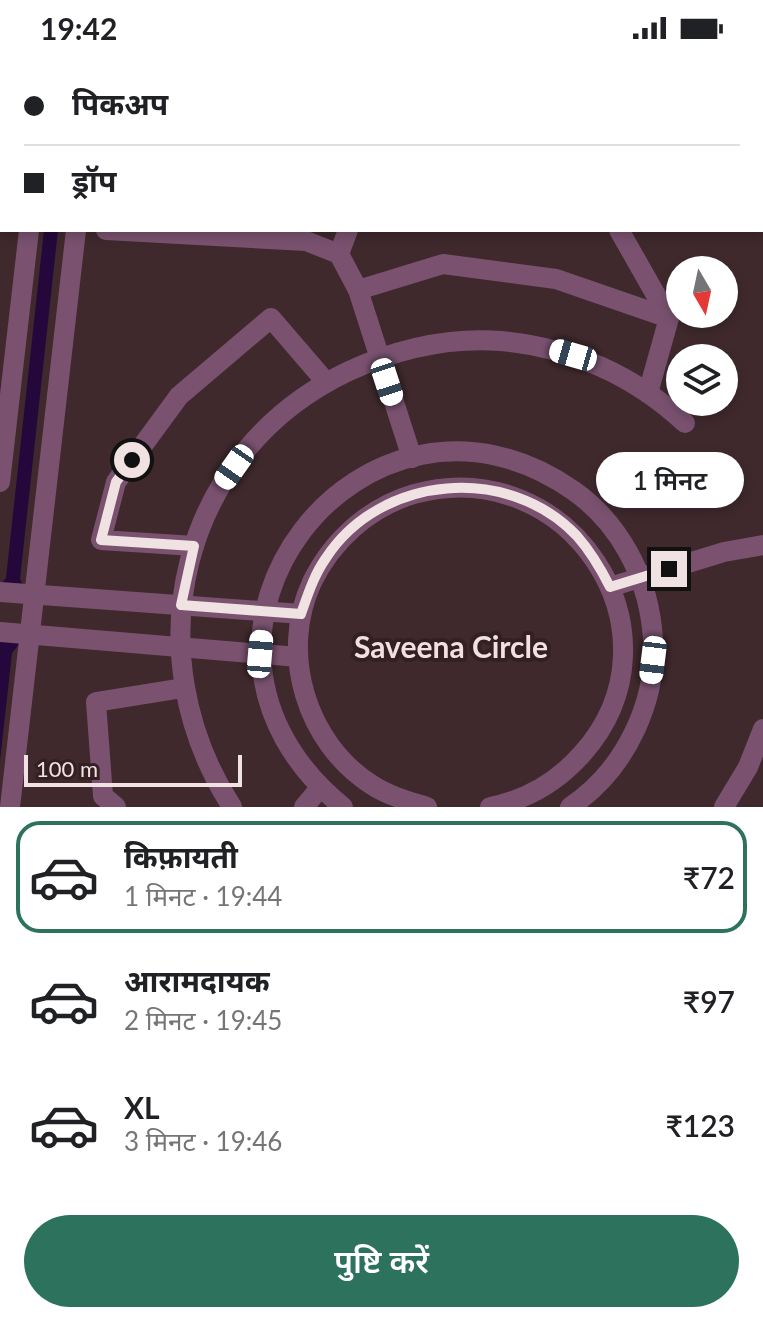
<!DOCTYPE html>
<html lang="hi">
<head>
<meta charset="utf-8">
<style>
	:root { --surface:#fff; --page:#f2f2f2; --text:#202124; --muted:#757577; --line:#e0e0e0; --accent:#2d725d }
	body { margin:0; font-family:Lato,"Noto Sans Devanagari",sans-serif; background:var(--page); color:var(--text); height:100vh; display:flex; flex-direction:column; font-size:30px; white-space:nowrap }
	* { box-sizing:border-box; margin:0 }
	p { font-size:26px; color:var(--muted) }
	.icon { flex:none; width:44px; height:44px; fill:none; stroke:currentColor; stroke-width:2; stroke-linecap:round; stroke-linejoin:round }
	.map { position:relative; height:751px; overflow:hidden }
	.side { display:flex; flex-direction:column; background:var(--surface); flex:1 }
	.side>* { flex:none }
	.top-card { position:absolute; left:0px; top:0px; width:764px; height:176px; box-shadow:0 4px 12px #0003; display:grid; align-content:center; height:176px; padding:0 24px; background:var(--surface) }
	.needle { width:52px; rotate:171deg }
	.controls { position:absolute; left:666px; top:200px; display:grid; gap:16px }
	.controls a { display:grid; place-items:center; width:72px; height:72px; border-radius:50%; background:var(--surface); box-shadow:0 4px 12px #0003; font-size:40px }
	.scale { position:absolute; left:24px; bottom:20px; width:218px; box-sizing:border-box; padding-left:8px; border:4px solid #f0e1e3; border-top:0; font-size:22px; line-height:28px; white-space:nowrap; color:#f0e1e3; -webkit-text-stroke:6px #341f23; paint-order:stroke }
	.end { position:absolute; width:36px; height:36px; margin:-18px; border:10px solid #f0e1e3; background:#111; box-shadow:0 0 0 4px #111 }
	.from { border-radius:50% }
	.bubble { position:absolute; height:56px; border-radius:28px; background:var(--surface); box-shadow:0 4px 12px #0003; font-size:26px; font-weight:600; line-height:56px; text-align:center }
	.car { position:absolute; width:24px; height:48px; margin:-24px -12px; border-radius:10px; box-shadow:0 0 6px 2px #0007; background:linear-gradient(#fff 24%,#345 0 40%,#fff 0 76%,#345 0 86%,#fff 0) }
	.top-card b { display:flex; align-items:center; gap:28px; height:76px; font-size:30px }
	.top-card b+b { border-top:2px solid var(--line) }
	.top-card i { width:20px; height:20px; background:var(--text) }
	ul { padding:14px 0 0; list-style:none }
	li { display:flex; align-items:center; gap:24px; height:112px; margin:0 16px 12px; padding:0 8px; border:4px solid transparent; border-radius:24px }
	li div { flex:1 }
	li b { display:block; font-size:30px }
	li em { font-style:normal; font-weight:600 }
	li.active { border-color:var(--accent) }
	li>.icon { width:72px; height:72px; stroke-width:1.5 }
	.action { display:flex; gap:16px; margin-top:auto; padding:16px 24px }
	.action a { flex:1; height:92px; border-radius:48px; background:var(--accent); color:#fff; font-size:32px; font-weight:600; line-height:92px; text-align:center }
	.status { display:flex; justify-content:space-between; align-items:center; height:56px; padding:0 40px; background:var(--surface); direction:ltr }
	.status svg { height:22px; fill:currentColor }
	.map>svg:first-child { display:block }
	.water { fill:#24083b }
	.lines { fill:none; stroke-linecap:round; stroke-linejoin:round }
	.minor { stroke:#7a5270; stroke-width:20 }
	.major { stroke:#c170ae; stroke-width:24 }
	.route { stroke:#f0e1e3; stroke-width:10 }
	.labels { text-anchor:middle; dominant-baseline:central; stroke-width:8; stroke-linejoin:round; paint-order:stroke }
	.neighbourhood-label { font-size:30px; font-weight:bold; fill:#f0e1e3; stroke:#341f23 }
</style>
</head>
<body>
<div class="status"><b>19:42</b><svg viewBox="0 0 49 12"><path d="M0 12V9h3v3zM5 12V6h3v6zM10 12V3h3v9zM15 12V0h3v12zM26 1h20v11H26zM47 4h2v5h-2z"/></svg></div>
<div class="map">
<svg width="763" height="751" viewBox="0 0 763 751">
	<rect width="100%" height="100%" fill="#3f292d"/>
	<!-- water -->
	<g class="water">
		<polygon points="44,174 58,174 20,523 26,534 0,529 6,522"/>
		<polygon points="0,584 20,587 12,597 0,705"/>
	</g>
	<g class="lines">
		<!-- minor -->
		<g class="minor">
			<polyline points="48,2 49,0"/>
			<polyline points="95,2 95,0"/>
			<polyline points="422,2 423,0"/>
			<polyline points="0,33 2,33"/>
			<polyline points="762,40 763,41"/>
			<polyline points="106,174 306,185 339,198 358,234 412,402"/>
			<polyline points="619,174 669,262 648,337"/>
			<polyline points="339,198 348,174"/>
			<polyline points="358,234 443,208 556,223 669,262"/>
			<polyline points="0,426 29,174"/>
			<polyline points="194,490 101,484 116,426 179,340 271,262 326,326"/>
			<polyline points="610,531 724,496 763,489"/>
			<polyline points="0,536 301,558"/>
			<polyline points="0,576 298,601"/>
			<polyline points="10,751 76,174"/>
			<polyline points="116,751 103,740 96,646 183,632"/>
			<path d="M232 751C133 597 179 395 349 315 397 293 447 281 501 285 570 291 634 319 685 367"/>
			<polyline points="304,751 320,732"/>
			<path d="M343 751C134 581 367 289 574 435 619 467 646 518 652 572 661 640 627 713 570 751"/>
			<path d="M427 751C408 745 389 740 372 729 306 687 279 597 312 526 332 485 369 451 414 438 568 395 690 577 582 698 558 725 526 744 490 751"/>
			<polyline points="724,751 748,711 763,673"/>
		</g>
		<!-- major -->
		<g class="major">
			<polyline points="647,0 649,2"/>
			<polyline points="687,0 690,2"/>
			<polyline points="762,92 763,93"/>
			<polyline points="762,153 763,155"/>
		</g>
	</g>
	<g class="lines">
		<!-- route -->
		<path class="route" d="M132 404 116 426 101 484 194 490 181 549 301 558C308 538 314 519 326 502 381 418 509 408 577 480 591 496 601 513 610 531L669 513"/>
	</g>
	<g class="labels">
		<!-- neighbourhood labels -->
		<g class="neighbourhood-label">
			<text x="451" y="590">Saveena Circle</text>
		</g>
	</g>
</svg>
<div class="controls">
<a><svg class="needle" viewBox="-14 -14 28 28"><path d="M0-13l5 13h-10z" fill="#e53935"/><path d="M0 13l5-13h-10z" fill="#757577"/></svg></a>
<a><svg class="icon" aria-label="layers" viewBox="0 0 24 24"><path d="M12 4l9 5-9 5-9-5zM3 14l9 5 9-5"/></svg></a>
</div>
<div class="scale">100 m</div>
<i class="end from" style="left:132px;top:404px"></i>
<i class="end" style="left:669px;top:513px"></i>
<div class="bubble" style="left:596px;top:396px;width:148px">1 मिनट</div>
<i class="car" style="left:573px;top:299px;rotate:286deg"></i>
<i class="car" style="left:387px;top:326px;rotate:162deg"></i>
<i class="car" style="left:234px;top:411px;rotate:215deg"></i>
<i class="car" style="left:260px;top:598px;rotate:5deg"></i>
<i class="car" style="left:653px;top:604px;rotate:187deg"></i>
<div class="top-card">
<b><i class="from"></i>पिकअप</b>
<b><i></i>ड्रॉप</b>
</div>
</div>
<section class="side">
<ul>
<li class="active"><svg class="icon" aria-label="car" viewBox="0 0 24 24"><path d="M5 17H2v-5l4-1 3-4h7l3 4 3 1v5h-3M9 17h6M6 11h13"/><circle cx="7" cy="17" r="2"/><circle cx="17" cy="17" r="2"/></svg><div><b>किफ़ायती</b><p>1 मिनट · 19:44</p></div><em>₹72</em></li>
<li><svg class="icon" aria-label="car" viewBox="0 0 24 24"><path d="M5 17H2v-5l4-1 3-4h7l3 4 3 1v5h-3M9 17h6M6 11h13"/><circle cx="7" cy="17" r="2"/><circle cx="17" cy="17" r="2"/></svg><div><b>आरामदायक</b><p>2 मिनट · 19:45</p></div><em>₹97</em></li>
<li><svg class="icon" aria-label="car" viewBox="0 0 24 24"><path d="M5 17H2v-5l4-1 3-4h7l3 4 3 1v5h-3M9 17h6M6 11h13"/><circle cx="7" cy="17" r="2"/><circle cx="17" cy="17" r="2"/></svg><div><b>XL</b><p>3 मिनट · 19:46</p></div><em>₹123</em></li>
</ul>
<div class="action"><a>पुष्टि करें</a></div>
</section>
</body>
</html>
